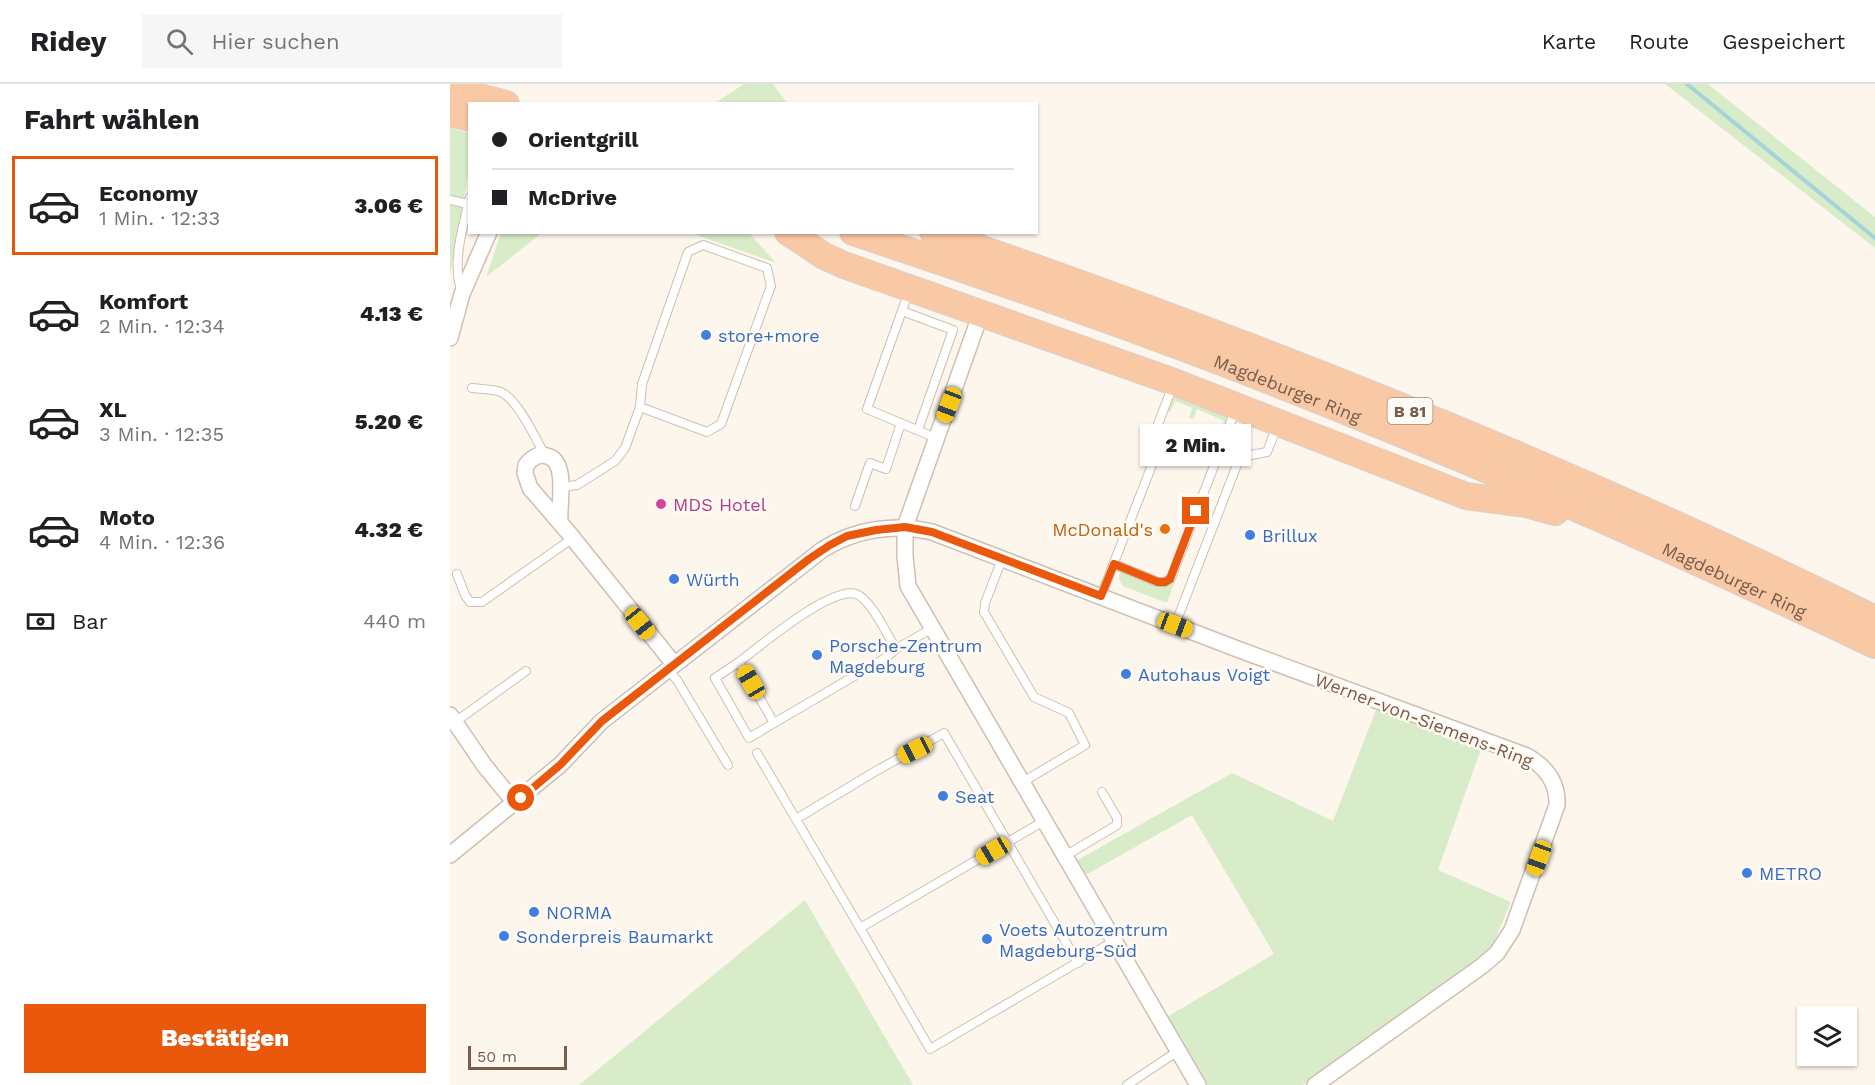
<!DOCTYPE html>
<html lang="de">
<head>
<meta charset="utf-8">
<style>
	:root { --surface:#fff; --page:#f6f6f6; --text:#202124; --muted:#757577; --line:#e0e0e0; --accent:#ea580c }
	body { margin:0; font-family:"Work Sans",sans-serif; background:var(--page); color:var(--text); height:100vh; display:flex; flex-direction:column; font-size:22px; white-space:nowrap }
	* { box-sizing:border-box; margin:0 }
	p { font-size:20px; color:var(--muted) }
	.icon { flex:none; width:33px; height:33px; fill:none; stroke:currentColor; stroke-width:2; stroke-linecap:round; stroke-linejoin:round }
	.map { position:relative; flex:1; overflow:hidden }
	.details { display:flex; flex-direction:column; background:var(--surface); width:450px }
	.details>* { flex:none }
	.hud { position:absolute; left:18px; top:18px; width:570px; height:132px; border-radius:0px; box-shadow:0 2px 4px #0004; display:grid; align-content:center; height:132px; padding:0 24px; background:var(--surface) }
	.controls { position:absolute; left:1347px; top:922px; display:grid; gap:12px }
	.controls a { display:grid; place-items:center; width:60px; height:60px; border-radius:0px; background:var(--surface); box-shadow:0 2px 4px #0004; font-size:30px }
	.scale { position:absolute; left:18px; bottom:15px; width:99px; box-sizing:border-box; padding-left:6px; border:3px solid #7a5c4d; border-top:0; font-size:16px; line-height:21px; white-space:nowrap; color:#7a5c4d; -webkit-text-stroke:4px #fffaf3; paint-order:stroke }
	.end { position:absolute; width:27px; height:27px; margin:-14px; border:8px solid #ea580c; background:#fff; box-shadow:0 0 0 3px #fff }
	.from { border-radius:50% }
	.bubble { position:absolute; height:42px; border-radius:0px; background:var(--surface); box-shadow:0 2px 4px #0004; font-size:20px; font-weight:800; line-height:42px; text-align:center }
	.car { position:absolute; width:18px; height:36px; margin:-18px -9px; border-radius:8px; box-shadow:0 0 4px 2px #0007; background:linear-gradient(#f5c518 24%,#345 0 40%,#f5c518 0 76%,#345 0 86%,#f5c518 0) }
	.hud b { display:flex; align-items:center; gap:21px; height:57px; font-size:22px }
	.hud b+b { border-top:2px solid var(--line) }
	.hud i { width:15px; height:15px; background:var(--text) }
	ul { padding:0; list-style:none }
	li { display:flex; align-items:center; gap:18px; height:99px; margin:0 12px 9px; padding:0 12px; border:3px solid transparent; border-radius:0px }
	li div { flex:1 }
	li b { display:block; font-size:22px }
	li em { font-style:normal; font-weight:800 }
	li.current { border-color:var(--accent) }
	li>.icon { width:54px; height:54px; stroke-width:1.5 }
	h2 { padding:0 24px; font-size:27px; line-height:72px }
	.pay { display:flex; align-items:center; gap:15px; height:66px; padding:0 24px; font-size:22px }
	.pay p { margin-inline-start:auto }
	.action { display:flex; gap:12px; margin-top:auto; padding:12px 24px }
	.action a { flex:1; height:69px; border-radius:0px; background:var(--accent); color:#fff; font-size:24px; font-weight:800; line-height:69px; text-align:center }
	header { display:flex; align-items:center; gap:36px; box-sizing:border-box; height:84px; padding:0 30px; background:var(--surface); border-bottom:2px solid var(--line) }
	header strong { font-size:28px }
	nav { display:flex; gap:33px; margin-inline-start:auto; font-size:21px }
	.search { width:420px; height:54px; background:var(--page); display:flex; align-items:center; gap:15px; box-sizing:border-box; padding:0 21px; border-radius:0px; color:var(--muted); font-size:22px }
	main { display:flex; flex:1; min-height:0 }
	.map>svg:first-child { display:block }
	.green { fill:#d8ecc9 }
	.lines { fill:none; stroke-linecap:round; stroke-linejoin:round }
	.stream { stroke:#a5d3da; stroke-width:4 }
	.service-casing { stroke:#d1beb0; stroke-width:10 }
	.minor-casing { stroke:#d1beb0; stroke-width:18 }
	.trunk-casing { stroke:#dad1cd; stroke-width:28 }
	.service { stroke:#fff; stroke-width:8 }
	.minor { stroke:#fff; stroke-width:15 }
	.trunk { stroke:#f9c8a4; stroke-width:26 }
	.route { stroke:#ea580c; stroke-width:8 }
	.shop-dot { fill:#3f7fe0; stroke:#fffaf3; stroke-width:2 }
	.hotel-dot { fill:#d1479c; stroke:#fffaf3; stroke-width:2 }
	.food-dot { fill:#e8710a; stroke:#fffaf3; stroke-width:2 }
	.labels { text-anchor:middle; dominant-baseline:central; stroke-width:5; stroke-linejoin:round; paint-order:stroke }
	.shield { fill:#fffaf3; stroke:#a28b7f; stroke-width:1.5 }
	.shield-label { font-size:16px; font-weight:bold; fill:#7a5c4d }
	.shop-label { font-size:18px; fill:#366cbe; stroke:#fffaf3; text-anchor:start }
	.street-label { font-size:18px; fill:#7a5c4d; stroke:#fffaf3 }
	.hotel-label { font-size:18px; fill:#b23c85; stroke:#fffaf3; text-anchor:start }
	.food-label { font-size:18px; fill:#c56008; stroke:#fffaf3; text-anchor:end }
</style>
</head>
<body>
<header>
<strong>Ridey</strong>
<div class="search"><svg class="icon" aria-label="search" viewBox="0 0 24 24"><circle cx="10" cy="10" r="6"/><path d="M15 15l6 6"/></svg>Hier suchen</div>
<nav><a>Karte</a><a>Route</a><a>Gespeichert</a></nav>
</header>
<main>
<section class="details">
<h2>Fahrt wählen</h2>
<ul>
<li class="current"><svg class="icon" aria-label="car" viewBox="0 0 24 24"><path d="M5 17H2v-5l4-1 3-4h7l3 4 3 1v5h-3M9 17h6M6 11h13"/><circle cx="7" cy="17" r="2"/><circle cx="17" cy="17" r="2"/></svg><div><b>Economy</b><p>1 Min. · 12:33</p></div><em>3.06 €</em></li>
<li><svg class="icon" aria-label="car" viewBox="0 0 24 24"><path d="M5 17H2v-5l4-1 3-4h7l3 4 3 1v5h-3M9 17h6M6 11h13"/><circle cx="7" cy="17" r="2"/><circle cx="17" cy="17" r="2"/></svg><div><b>Komfort</b><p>2 Min. · 12:34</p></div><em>4.13 €</em></li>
<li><svg class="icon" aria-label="car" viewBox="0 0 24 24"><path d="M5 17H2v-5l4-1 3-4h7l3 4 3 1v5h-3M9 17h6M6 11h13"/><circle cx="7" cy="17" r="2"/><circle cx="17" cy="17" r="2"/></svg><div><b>XL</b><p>3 Min. · 12:35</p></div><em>5.20 €</em></li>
<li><svg class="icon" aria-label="car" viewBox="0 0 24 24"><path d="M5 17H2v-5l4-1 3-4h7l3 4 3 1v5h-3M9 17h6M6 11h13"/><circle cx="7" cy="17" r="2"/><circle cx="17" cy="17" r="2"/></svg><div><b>Moto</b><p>4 Min. · 12:36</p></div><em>4.32 €</em></li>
</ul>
<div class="pay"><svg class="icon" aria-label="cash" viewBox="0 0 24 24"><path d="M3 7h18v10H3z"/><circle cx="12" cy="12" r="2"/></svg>Bar<p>440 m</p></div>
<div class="action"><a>Bestätigen</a></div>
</section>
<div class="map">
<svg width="1425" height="1001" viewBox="0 0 1425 1001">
	<rect width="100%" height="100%" fill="#fdf6ec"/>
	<!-- green -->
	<g class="green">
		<polygon points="294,0 323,0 337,19 265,19"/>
		<polygon points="1215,0 1258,0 1425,133 1425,164"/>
		<polygon points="0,44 20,49 19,87 0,191"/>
		<polygon points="51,149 92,149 36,193"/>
		<polygon points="241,149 299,149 326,179"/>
		<polygon points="721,309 781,327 773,348 771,347 774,337 747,325 743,335 739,334 742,324 725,317 720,328 716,327"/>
		<polygon points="670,487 710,502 716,502 725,497 717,519 673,502 669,495"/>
		<polygon points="926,626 1031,665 988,786 1061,818 1042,863 1018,883 853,1001 755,1001 715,934 824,870 742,731 634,792 626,777 782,689 883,737"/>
		<polygon points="355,816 463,1001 129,1001"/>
	</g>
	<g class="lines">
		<!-- stream -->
		<polyline class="stream" points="1237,0 1425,154"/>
		<defs>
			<g id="service">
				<polyline points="0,116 18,120"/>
				<path d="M11 206C2 176 13 143 20 113"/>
				<polyline points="459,207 417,325 486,354"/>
				<polyline points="452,227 503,246 468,346"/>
				<path d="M22 304C31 305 43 305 51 308 69 317 85 354 95 371"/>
				<polyline points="111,403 127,401 165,377 175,364 190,323 192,300 238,168 253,161 317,184 321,202 271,340 257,348 190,323"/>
				<polyline points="405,422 420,379 436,385 451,339"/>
				<polyline points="552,475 535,519 534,528 584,613 619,629 635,661 571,699"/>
				<polyline points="664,480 708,498 715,498 721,494 785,327"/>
				<polyline points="7,490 15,511 20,518 32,518 123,454"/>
				<polyline points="651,512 709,363 705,355 705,348 723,301"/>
				<polyline points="725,541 790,373 817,368 827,342"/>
				<path d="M289 578 265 594 299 654 324 639 289 578C310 562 381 502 406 510 421 515 437 551 446 565L481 545"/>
				<polyline points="217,585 227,596 278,681"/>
				<polyline points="5,638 76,587"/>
				<polyline points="324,639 437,573 446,565"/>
				<polyline points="307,669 410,844"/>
				<polyline points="346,735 426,687 494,649 628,879"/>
				<polyline points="594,737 410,844 480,965 664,857"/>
				<polyline points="615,772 667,741 667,734 652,708"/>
				<polyline points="677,1001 728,967"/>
			</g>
			<g id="minor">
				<polyline points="531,229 455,443 455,472 458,502 748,1001"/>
				<polyline points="0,254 12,210 39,148"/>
				<path d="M110 439C108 422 119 377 97 372 88 369 82 374 76 381L75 389 80 404 118 448 224 580"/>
				<polyline points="0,631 34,681 65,719"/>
				<path d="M0 771 110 681 152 637 372 466C404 445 446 439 482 448L790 566 1077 672C1096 683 1108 699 1107 721L1062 846 1047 869 1032 882 865 1001"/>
			</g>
			<g id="trunk">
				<polyline points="0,5 56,20"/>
				<polyline points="0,29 20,34"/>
				<polyline points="338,148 374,172 394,181 724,298 1016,412 1076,420 1105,428"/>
				<path id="s1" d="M403 148C538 193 672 239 805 291 1015 373 1222 464 1425 561"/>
				<path d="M483 148C804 258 1121 384 1425 535"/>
			</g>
		</defs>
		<!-- service casing -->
		<use href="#service" class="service-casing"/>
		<!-- minor casing -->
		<use href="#minor" class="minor-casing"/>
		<!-- trunk casing -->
		<use href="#trunk" class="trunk-casing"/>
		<!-- service -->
		<use href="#service" class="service"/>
		<!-- minor -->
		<use href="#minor" class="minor"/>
		<!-- trunk -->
		<use href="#trunk" class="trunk"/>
	</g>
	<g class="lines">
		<!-- route -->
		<polyline class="route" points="71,714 110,681 152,637 359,475 380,461 397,452 426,446 455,443 482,448 651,512 664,480 708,498 715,498 720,495 746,427"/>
	</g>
	<!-- markers -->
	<g class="shop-dot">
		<circle cx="256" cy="251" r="6"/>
		<circle cx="800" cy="451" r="6"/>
		<circle cx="224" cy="495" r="6"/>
		<circle cx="367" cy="571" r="6"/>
		<circle cx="676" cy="590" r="6"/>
		<circle cx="493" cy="712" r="6"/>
		<circle cx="1297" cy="789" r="6"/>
		<circle cx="84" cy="828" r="6"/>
		<circle cx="54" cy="852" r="6"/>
		<circle cx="537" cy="855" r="6"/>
	</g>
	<circle class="hotel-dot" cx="211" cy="420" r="6"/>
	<circle class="food-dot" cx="715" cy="445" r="6"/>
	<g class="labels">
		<!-- shield labels -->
		<rect class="shield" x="937.5" y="314" width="45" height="26" rx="4.5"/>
		<g class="shield-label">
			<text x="960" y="327">B 81</text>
		</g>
		<!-- shop labels -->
		<g class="shop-label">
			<text x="268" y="251">store+more</text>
			<text x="812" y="451">Brillux</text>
			<text x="236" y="495">Würth</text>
			<text x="379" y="561">Porsche-Zentrum<tspan x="379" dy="21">Magdeburg</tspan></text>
			<text x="688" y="590">Autohaus Voigt</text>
			<text x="505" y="712">Seat</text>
			<text x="1309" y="789">METRO</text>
			<text x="96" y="828">NORMA</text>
			<text x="549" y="845">Voets Autozentrum<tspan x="549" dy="21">Magdeburg-Süd</tspan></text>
			<text x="66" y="852">Sonderpreis Baumarkt</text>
		</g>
		<!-- street labels -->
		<g class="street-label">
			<text stroke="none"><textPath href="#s1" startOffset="462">Magdeburger Ring</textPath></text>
			<text stroke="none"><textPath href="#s1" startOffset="948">Magdeburger Ring</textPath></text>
			<text transform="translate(974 636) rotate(21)">Werner-von-Siemens-Ring</text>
		</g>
		<!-- hotel labels -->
		<g class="hotel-label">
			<text x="223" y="420">MDS Hotel</text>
		</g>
		<!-- food labels -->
		<g class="food-label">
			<text x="703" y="445">McDonald's</text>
		</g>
	</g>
</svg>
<div class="controls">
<a><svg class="icon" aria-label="layers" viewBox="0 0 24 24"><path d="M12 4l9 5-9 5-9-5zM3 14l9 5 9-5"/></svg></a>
</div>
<div class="scale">50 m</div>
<i class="end from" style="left:71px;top:714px"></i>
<i class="end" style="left:746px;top:427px"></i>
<div class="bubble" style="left:690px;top:340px;width:111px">2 Min.</div>
<i class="car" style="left:499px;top:321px;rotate:201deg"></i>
<i class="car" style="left:190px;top:539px;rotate:141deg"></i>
<i class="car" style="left:725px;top:541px;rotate:111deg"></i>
<i class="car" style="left:301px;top:598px;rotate:330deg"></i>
<i class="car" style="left:465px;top:666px;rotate:244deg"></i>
<i class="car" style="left:543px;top:767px;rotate:240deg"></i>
<i class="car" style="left:1089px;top:774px;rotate:200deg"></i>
<div class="hud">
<b><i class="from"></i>Orientgrill</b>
<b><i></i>McDrive</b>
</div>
</div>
</main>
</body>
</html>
